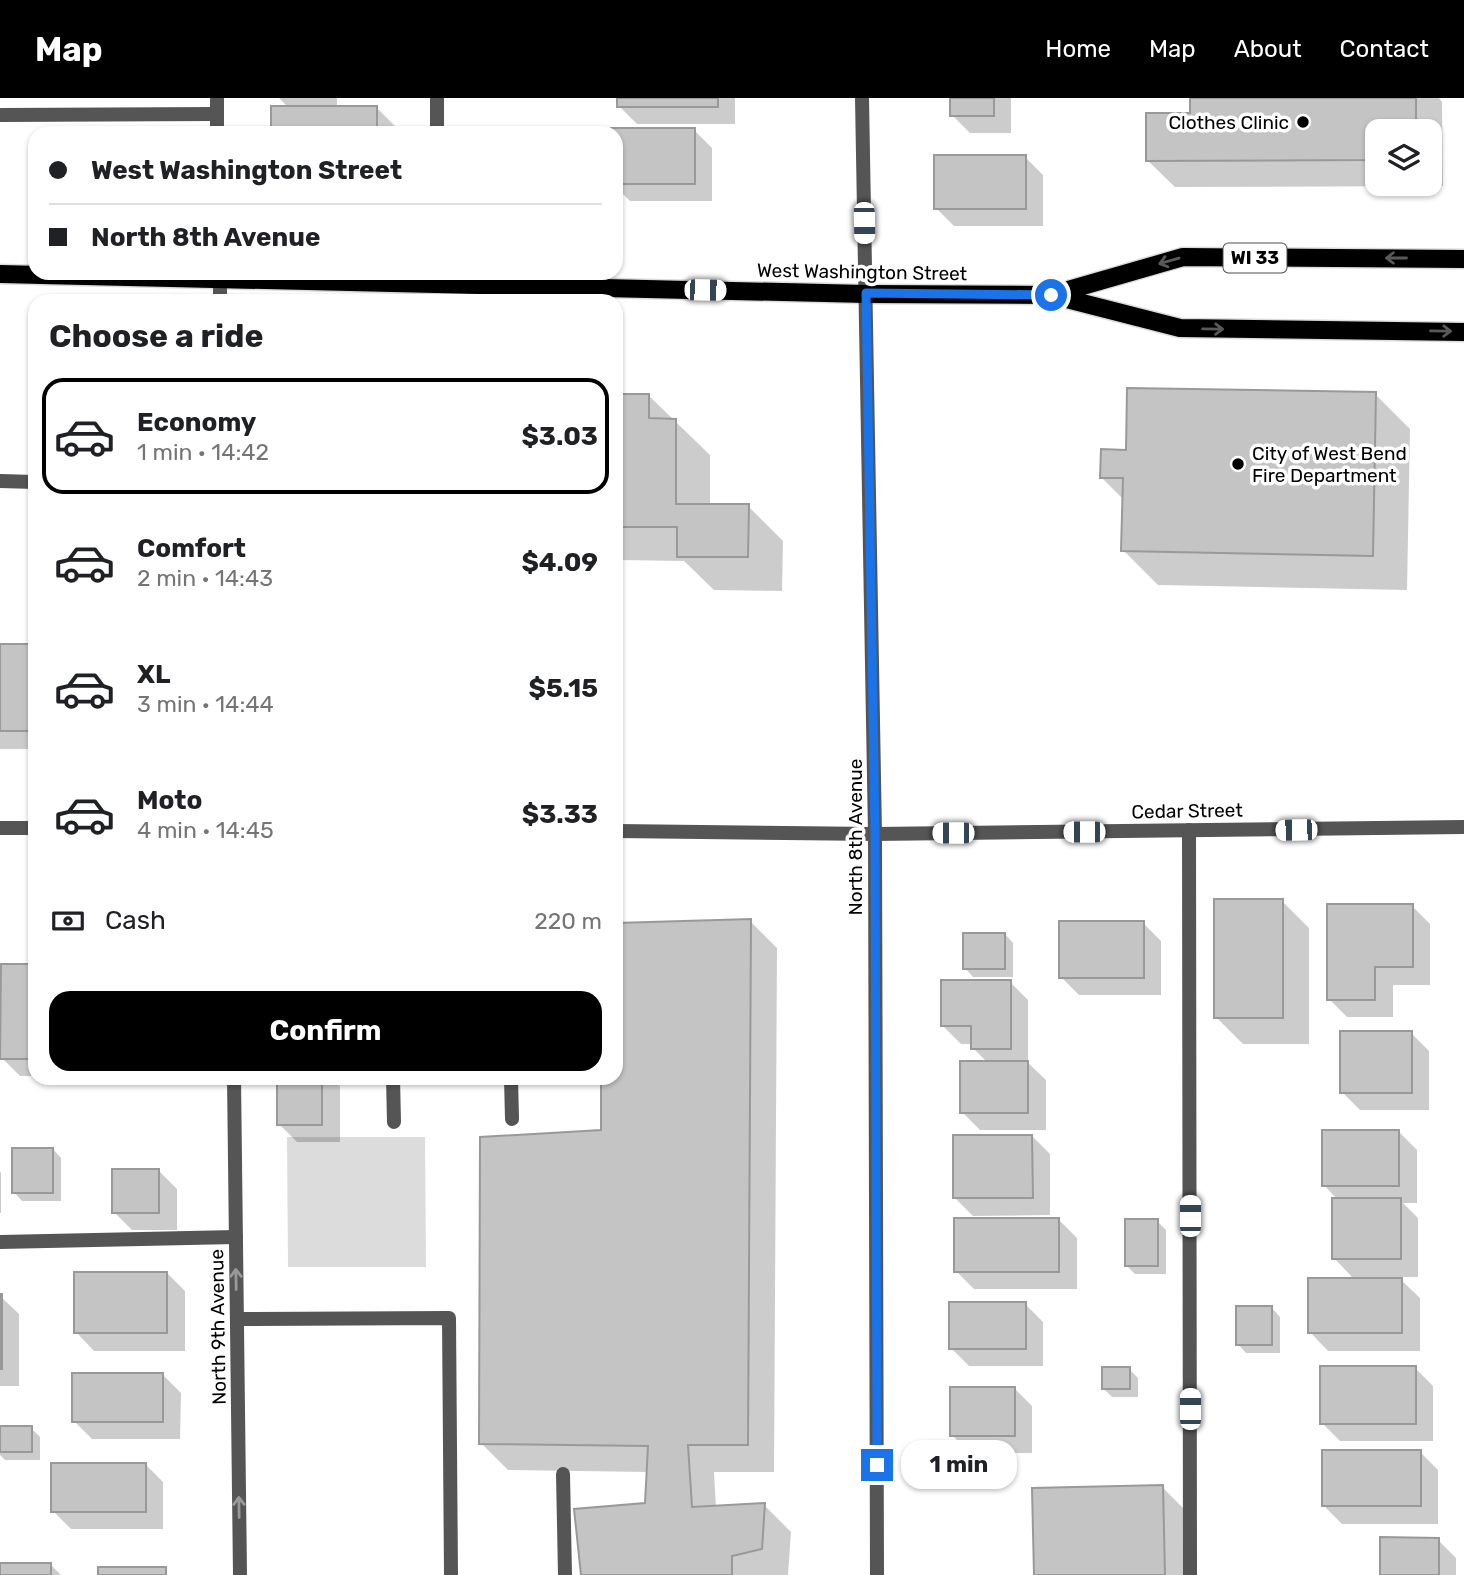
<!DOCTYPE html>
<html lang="en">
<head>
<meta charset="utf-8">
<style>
	:root { --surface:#fff; --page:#f6f6f6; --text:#202124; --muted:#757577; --line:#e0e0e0; --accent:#000 }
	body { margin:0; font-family:Rubik,sans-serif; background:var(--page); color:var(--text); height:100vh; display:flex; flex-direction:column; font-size:26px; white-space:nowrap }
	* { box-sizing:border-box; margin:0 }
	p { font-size:23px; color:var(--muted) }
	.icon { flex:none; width:38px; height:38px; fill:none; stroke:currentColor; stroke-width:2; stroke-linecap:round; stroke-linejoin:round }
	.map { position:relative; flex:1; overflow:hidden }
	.sheet { position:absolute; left:28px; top:196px; width:595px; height:791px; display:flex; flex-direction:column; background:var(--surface); border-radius:21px; box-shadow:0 2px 5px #0004 }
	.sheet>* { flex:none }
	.top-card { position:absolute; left:28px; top:28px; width:595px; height:154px; border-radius:21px; box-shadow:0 2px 5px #0004; display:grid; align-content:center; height:154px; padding:0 21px; background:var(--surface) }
	.controls { position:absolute; left:1365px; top:21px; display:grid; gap:14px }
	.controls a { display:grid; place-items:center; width:77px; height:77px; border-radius:14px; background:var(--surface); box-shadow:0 2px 5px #0004; font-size:35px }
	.end { position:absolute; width:32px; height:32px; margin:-16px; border:9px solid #1a73e8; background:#fff; box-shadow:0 0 0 4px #fff }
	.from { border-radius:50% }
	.bubble { position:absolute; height:49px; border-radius:21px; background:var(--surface); box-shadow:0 2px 5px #0004; font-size:23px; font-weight:700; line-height:49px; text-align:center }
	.car { position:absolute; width:21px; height:42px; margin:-21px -10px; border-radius:9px; box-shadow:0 0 5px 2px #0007; background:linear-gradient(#fff 24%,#345 0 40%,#fff 0 76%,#345 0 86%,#fff 0) }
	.top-card b { display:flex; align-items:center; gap:24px; height:66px; font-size:26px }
	.top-card b+b { border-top:2px solid var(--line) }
	.top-card i { width:18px; height:18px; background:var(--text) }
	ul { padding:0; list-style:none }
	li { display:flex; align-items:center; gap:21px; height:116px; margin:0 14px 10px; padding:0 7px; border:4px solid transparent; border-radius:21px }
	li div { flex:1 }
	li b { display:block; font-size:26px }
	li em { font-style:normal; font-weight:700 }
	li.selected { border-color:var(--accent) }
	li>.icon { width:63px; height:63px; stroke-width:1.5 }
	h2 { padding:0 21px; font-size:32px; line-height:84px }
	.pay { display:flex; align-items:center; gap:18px; height:77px; padding:0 21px; font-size:26px }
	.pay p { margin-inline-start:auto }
	.button { display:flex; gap:14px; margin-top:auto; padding:14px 21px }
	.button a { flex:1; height:80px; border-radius:21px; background:var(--accent); color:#fff; font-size:28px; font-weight:700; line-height:80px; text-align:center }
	header { display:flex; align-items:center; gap:42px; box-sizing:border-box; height:98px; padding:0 35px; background:var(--accent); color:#fff }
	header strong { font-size:33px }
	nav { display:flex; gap:38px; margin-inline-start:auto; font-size:24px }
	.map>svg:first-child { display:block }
	.green { fill:#dcdcdc }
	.shadow { fill:#0003; fill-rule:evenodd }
	.building { fill:#c4c4c4; stroke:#999; stroke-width:2 }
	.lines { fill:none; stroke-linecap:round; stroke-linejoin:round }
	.primary-casing { stroke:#dbdbdb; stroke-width:21 }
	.lane { stroke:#555; stroke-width:14 }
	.street { stroke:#555; stroke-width:14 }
	.primary { stroke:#000; stroke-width:18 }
	.oneway { stroke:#595959 }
	.oneway2 { stroke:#999 }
	.route { stroke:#1a73e8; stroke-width:9 }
	.poi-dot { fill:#000; stroke:#fff; stroke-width:2.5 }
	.labels { text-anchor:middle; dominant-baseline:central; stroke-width:7; stroke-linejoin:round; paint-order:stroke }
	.shield { fill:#fff; stroke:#4c4c4c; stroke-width:2 }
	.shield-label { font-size:18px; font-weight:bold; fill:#000 }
	.poi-label { font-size:19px; fill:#000; stroke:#fff; text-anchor:end }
	.street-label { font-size:19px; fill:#000; stroke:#fff }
</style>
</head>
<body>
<header>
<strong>Map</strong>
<nav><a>Home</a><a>Map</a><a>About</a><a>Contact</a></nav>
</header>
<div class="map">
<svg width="1464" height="1477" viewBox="0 0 1464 1477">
	<rect width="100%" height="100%" fill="#fff"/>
	<!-- green -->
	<polygon class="green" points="287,1039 425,1039 426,1169 288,1169"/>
	<!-- shadow -->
	<g class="shadow">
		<polygon points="279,0 337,0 337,10 377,10 395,28 395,35 272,35 289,10"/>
		<polygon points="619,0 735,0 735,26 637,26 619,8"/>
		<polygon points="952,0 1011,0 1011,35 970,35 952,17"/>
		<path d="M1192 0H1439L1442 4 1443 88 1175 89 1148 63 1192 17ZM1377 33H1430V86H1377Z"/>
		<polygon points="694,32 712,50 712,103 630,103 616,89 616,35 612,35"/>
		<polygon points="1025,59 1043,77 1043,128 954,128 936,110"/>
		<polygon points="1375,296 1410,331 1407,492 1158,487 1123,452 1124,402 1102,380 1127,353"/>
		<polygon points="616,298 649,298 710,357 710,408 748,408 783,443 782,493 714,492 684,463 616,462"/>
		<polygon points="0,548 29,548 35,554 35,651 0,651"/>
		<polygon points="1282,803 1309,830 1309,946 1243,946 1216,919"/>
		<polygon points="1412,808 1430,826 1430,887 1393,887 1393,919 1347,919 1329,901"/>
		<polygon points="750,823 777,850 774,1374 714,1374 716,1410 764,1407 791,1434 788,1477 583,1477 647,1407 649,1374 508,1372 481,1345 602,1034 602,980 616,980 616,826"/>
		<polygon points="1143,825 1161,843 1161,897 1079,897 1061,879"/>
		<polygon points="1005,836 1013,845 1013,879 973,879 965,870"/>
		<polygon points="35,868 35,978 20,978 2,960"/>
		<polygon points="1010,884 1028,902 1028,965 1046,982 1046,1032 980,1032 962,1014 987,964 973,950 973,946 961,946 943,928"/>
		<polygon points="1411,935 1429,953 1429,1012 1360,1012 1342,994"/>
		<polygon points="279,980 332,980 340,988 340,1044 297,1044 279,1026"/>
		<polygon points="1398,1033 1417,1052 1417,1105 1403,1105 1418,1120 1418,1179 1352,1179 1334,1160 1338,1102 1324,1087"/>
		<polygon points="1032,1038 1050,1056 1050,1117 973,1118 955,1100"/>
		<polygon points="53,1051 61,1060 61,1103 22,1103 14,1094"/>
		<polygon points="0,1073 1,1075 1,1115 0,1115"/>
		<polygon points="159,1073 177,1091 177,1132 132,1132 114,1114"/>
		<polygon points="1059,1122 1077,1140 1077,1191 974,1191 956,1173"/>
		<polygon points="1157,1123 1166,1132 1166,1176 1135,1176 1126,1167"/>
		<polygon points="167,1175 185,1193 185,1253 94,1253 76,1234"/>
		<polygon points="1401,1182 1420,1200 1420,1253 1328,1253 1310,1234"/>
		<polygon points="0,1198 19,1216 19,1288 0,1288"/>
		<polygon points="1025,1206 1043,1224 1043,1268 969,1268 951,1250"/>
		<polygon points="1272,1210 1280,1219 1280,1255 1246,1255 1238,1246"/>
		<polygon points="1415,1270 1433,1288 1433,1343 1340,1343 1322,1325"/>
		<polygon points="1129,1271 1138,1280 1138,1299 1112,1299 1103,1290"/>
		<polygon points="163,1277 181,1295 180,1341 92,1341 74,1323"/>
		<polygon points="1014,1290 1032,1308 1032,1355 970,1355 952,1337"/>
		<polygon points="0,1330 31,1330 40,1339 40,1362 5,1362 0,1357"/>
		<polygon points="1420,1354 1438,1372 1438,1426 1342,1426 1324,1408"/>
		<polygon points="145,1366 163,1384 163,1431 71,1431 53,1413"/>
		<polygon points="1162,1389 1189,1416 1190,1477 1035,1477"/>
		<polygon points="1438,1442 1456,1460 1456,1477 1381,1477"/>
		<polygon points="0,1466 50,1466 61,1477 0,1477"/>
	</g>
	<!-- building -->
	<g class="building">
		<rect x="617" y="0" width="101" height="9"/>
		<rect x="950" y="0" width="44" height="18"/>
		<polygon points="1190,0 1416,0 1416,33 1377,33 1377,62 1146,63 1146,15 1190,15"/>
		<rect x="271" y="8" width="106" height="27"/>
		<polygon points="611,30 695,30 695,86 616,86 616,35 611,35"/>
		<rect x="934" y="57" width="92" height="54"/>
		<polygon points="1127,290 1376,294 1373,458 1121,453 1123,380 1100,380 1101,351 1126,352"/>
		<polygon points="616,296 649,296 649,320 676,321 676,406 749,406 748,459 677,459 677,429 616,429"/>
		<rect x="0" y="546" width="29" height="87"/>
		<rect x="1214" y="801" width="69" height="119"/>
		<polygon points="1327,806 1413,806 1413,869 1375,869 1375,902 1327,902"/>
		<polygon points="751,821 748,1347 688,1347 692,1409 765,1405 762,1451 732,1458 732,1477 581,1477 574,1411 645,1405 648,1348 479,1346 480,1039 601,1032 601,980 616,980 616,825"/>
		<rect x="1059" y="823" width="85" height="57"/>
		<rect x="963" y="835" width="42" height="36"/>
		<polygon points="1,866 35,866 35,961 0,961"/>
		<polygon points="941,882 1011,882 1011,951 971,951 971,928 941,928"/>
		<rect x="1340" y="933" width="72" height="62"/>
		<rect x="960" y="963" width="68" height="52"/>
		<rect x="277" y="980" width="45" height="47"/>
		<rect x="1322" y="1032" width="77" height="56"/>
		<polygon points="953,1037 1032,1037 1033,1100 953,1100"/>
		<rect x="12" y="1050" width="41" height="45"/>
		<rect x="112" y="1071" width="47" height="44"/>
		<rect x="1332" y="1100" width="69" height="61"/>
		<rect x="954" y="1120" width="105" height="54"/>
		<rect x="1125" y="1121" width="33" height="47"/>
		<rect x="74" y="1174" width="93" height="61"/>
		<rect x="1308" y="1180" width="94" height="55"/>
		<rect x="0" y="1196" width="2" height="75"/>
		<rect x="949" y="1204" width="77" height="47"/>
		<rect x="1236" y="1208" width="36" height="39"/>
		<rect x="1320" y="1268" width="96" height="58"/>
		<rect x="1102" y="1269" width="28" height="22"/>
		<rect x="72" y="1275" width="91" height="49"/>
		<rect x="950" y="1289" width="65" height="49"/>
		<rect x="0" y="1328" width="32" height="26"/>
		<rect x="1322" y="1352" width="99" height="56"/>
		<rect x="51" y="1365" width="95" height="49"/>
		<polygon points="1163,1387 1165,1477 1034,1477 1032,1390"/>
		<polygon points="1380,1439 1439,1440 1439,1477 1380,1477"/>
		<rect x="0" y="1465" width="51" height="12"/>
		<rect x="98" y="1469" width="68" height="8"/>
	</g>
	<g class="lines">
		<defs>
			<g id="primary">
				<polyline points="0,176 866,196 1051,197 1180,230 1464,234"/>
				<polyline points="1051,197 1183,159 1464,161"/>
			</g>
		</defs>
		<!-- primary casing -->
		<use href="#primary" class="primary-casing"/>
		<!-- lane -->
		<g class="lane">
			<polyline points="0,17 217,16"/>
			<polyline points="437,35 437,0"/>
			<polyline points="0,383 35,384"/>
			<polyline points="1189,732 1190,1477"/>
			<polyline points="393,980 394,1024"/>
			<polyline points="511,980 512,1021"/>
			<polyline points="0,1144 236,1139"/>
			<polyline points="237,1221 449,1220 451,1477"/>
			<polyline points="563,1376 565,1477"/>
		</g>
		<!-- street -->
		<g class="street">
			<polyline points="217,0 217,35"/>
			<polyline points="862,0 875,736 877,1477"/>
			<polyline points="220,175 220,203"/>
			<polyline points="0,730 35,730"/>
			<polyline points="616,733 875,736 1464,729"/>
			<polyline points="234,980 240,1477"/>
		</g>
		<!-- primary -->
		<use href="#primary" class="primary"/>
	</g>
	<!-- one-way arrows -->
	<defs><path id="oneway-shaft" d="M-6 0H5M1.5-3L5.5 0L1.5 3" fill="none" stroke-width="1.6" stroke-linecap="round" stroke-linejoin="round" transform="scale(1.75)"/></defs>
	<g class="oneway">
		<use href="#oneway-shaft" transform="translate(1396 160) rotate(-180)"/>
		<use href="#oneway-shaft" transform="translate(1169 163) rotate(164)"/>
		<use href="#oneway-shaft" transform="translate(1213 231) rotate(1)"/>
		<use href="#oneway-shaft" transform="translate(1441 233) rotate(1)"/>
	</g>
	<g class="oneway2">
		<use href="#oneway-shaft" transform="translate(236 1181) rotate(-91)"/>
		<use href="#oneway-shaft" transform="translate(239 1409) rotate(-91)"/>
	</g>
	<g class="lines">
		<!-- route -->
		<polyline class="route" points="877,1367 875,736 866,195 1051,197"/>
	</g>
	<!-- markers -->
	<g class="poi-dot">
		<circle cx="1303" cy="24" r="7"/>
		<circle cx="1238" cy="366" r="7"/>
	</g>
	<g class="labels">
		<!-- shield labels -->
		<rect class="shield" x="1223.5" y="145.5" width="63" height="29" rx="5"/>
		<g class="shield-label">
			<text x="1255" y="160">WI 33</text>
		</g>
		<!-- poi labels -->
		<g class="poi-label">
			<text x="1289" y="24">Clothes Clinic</text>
			<text x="1252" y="355" text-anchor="start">City of West Bend<tspan x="1252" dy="22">Fire Department</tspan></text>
		</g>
		<!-- street labels -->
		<g class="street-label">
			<text transform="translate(862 174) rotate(1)">West Washington Street</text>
			<text transform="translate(1187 713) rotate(-1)">Cedar Street</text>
			<text transform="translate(855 739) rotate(-90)">North 8th Avenue</text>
			<text transform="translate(218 1229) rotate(-91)">North 9th Avenue</text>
		</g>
	</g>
</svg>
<div class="controls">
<a><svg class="icon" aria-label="layers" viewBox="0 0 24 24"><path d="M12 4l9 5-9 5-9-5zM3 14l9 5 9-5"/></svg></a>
</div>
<i class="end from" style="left:1051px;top:197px"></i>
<i class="end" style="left:877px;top:1367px"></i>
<div class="bubble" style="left:901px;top:1342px;width:116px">1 min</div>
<i class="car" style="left:864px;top:125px;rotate:179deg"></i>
<i class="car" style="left:705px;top:192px;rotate:91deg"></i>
<i class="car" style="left:1296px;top:732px;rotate:269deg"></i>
<i class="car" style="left:1084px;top:734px;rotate:270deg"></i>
<i class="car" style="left:953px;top:735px;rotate:270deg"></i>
<i class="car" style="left:1190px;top:1118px;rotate:0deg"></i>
<i class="car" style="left:1190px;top:1311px;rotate:0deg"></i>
<div class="top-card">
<b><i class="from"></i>West Washington Street</b>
<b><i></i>North 8th Avenue</b>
</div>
<section class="sheet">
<h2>Choose a ride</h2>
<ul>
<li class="selected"><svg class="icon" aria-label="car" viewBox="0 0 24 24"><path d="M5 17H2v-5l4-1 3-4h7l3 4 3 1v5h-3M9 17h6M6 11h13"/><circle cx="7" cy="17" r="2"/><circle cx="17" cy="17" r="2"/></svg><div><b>Economy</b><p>1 min · 14:42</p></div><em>$3.03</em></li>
<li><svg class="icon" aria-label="car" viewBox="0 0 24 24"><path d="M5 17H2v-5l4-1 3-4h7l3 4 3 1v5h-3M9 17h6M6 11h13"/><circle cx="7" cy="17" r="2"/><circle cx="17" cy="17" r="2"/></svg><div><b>Comfort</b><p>2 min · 14:43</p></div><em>$4.09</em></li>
<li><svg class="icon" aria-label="car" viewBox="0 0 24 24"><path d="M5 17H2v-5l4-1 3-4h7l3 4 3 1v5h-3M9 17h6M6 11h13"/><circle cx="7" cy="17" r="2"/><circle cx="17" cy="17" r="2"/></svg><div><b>XL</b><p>3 min · 14:44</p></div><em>$5.15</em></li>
<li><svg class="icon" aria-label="car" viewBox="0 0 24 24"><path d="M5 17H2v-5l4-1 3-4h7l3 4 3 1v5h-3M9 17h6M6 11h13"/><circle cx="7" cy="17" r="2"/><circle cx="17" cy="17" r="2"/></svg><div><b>Moto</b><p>4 min · 14:45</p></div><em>$3.33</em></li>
</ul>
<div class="pay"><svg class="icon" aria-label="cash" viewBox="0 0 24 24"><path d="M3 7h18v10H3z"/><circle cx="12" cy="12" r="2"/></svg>Cash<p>220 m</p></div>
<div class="button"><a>Confirm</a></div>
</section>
</div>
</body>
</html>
